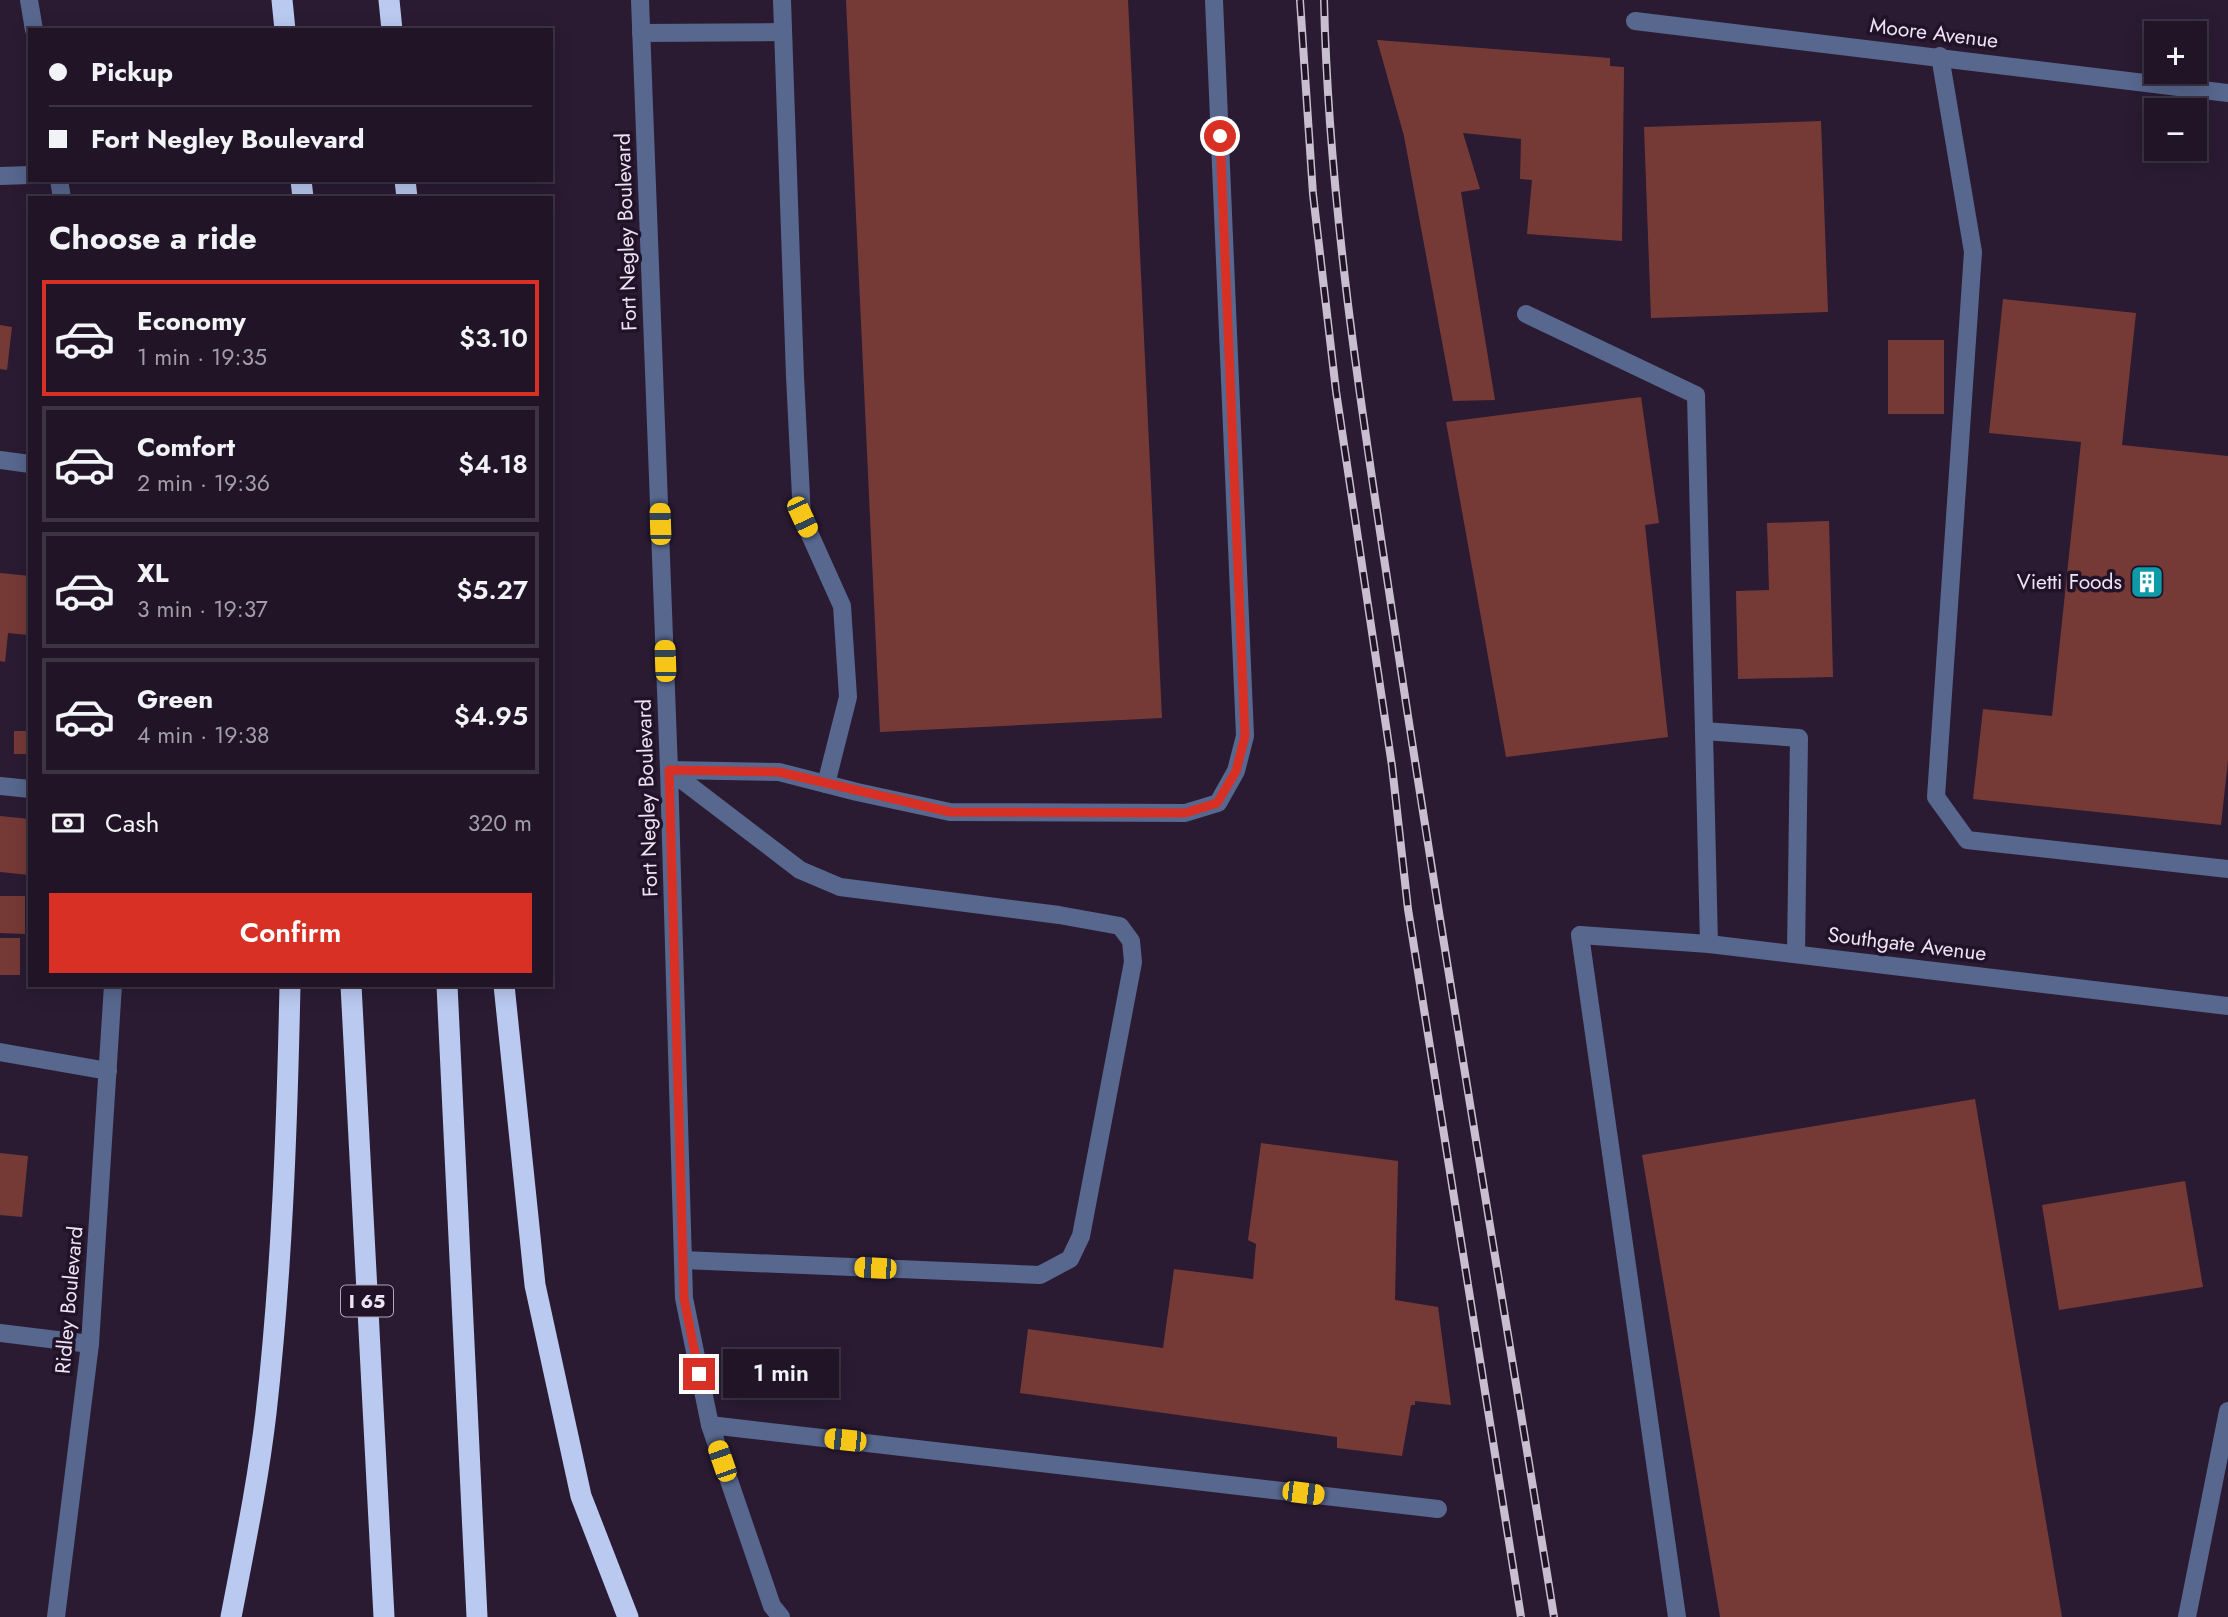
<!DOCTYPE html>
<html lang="en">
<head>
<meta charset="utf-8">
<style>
	:root { --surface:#201426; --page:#281d2e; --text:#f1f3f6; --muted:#a29ea7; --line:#3d3343; --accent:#d93025 }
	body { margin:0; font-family:Jost,sans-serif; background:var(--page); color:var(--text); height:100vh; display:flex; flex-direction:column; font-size:26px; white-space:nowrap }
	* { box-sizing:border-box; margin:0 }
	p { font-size:23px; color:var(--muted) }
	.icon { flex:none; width:38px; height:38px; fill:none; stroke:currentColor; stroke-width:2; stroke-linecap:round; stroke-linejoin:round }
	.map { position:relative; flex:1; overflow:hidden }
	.details { position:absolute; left:28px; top:196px; width:525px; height:791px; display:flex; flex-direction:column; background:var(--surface); border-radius:0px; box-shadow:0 4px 18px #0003,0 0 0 2px var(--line) }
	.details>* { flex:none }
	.hud { position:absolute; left:28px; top:28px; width:525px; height:154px; border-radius:0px; box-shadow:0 4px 18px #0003,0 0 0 2px var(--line); display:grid; align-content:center; height:154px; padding:0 21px; background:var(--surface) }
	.tools { position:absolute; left:2144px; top:21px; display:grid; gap:14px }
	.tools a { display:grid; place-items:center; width:63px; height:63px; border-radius:0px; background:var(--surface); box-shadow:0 4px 18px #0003,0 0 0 2px var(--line); font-size:35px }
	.end { position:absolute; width:32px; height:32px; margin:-16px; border:9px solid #d93025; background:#fff; box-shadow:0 0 0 4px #fff }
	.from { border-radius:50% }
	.bubble { position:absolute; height:49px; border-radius:0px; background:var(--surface); box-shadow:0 4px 18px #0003,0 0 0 2px var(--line); font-size:23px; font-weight:600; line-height:49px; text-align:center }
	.car { position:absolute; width:21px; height:42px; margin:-21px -10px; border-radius:9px; box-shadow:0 0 5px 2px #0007; background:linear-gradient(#f5c518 24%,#345 0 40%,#f5c518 0 76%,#345 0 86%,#f5c518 0) }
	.hud b { display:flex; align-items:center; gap:24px; height:66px; font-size:26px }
	.hud b+b { border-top:2px solid var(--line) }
	.hud i { width:18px; height:18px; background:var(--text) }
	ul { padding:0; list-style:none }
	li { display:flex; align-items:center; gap:21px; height:116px; margin:0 14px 10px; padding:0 7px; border:4px solid var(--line); border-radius:0px }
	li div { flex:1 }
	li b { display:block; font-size:26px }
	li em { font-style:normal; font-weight:600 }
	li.current { border-color:var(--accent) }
	li>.icon { width:63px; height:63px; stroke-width:1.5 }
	h2 { padding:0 21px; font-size:32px; line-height:84px }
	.pay { display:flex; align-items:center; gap:18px; height:77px; padding:0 21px; font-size:26px }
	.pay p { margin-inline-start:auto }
	.action { display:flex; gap:14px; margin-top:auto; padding:14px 21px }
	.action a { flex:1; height:80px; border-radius:0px; background:var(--accent); color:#fff; font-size:28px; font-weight:600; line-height:80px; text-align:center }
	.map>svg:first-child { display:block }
	.building { fill:#763a36 }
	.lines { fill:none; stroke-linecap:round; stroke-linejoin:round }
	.lane { stroke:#57678e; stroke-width:18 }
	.street { stroke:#57678e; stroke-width:18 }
	.highway { stroke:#b9c9f0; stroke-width:21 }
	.rail-casing { stroke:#c9becf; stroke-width:8 }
	.rail { stroke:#211228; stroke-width:5; stroke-dasharray:16; stroke-linecap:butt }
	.route { stroke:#d93025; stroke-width:9 }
	.labels { text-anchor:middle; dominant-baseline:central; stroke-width:7; stroke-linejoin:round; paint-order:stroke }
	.shield { fill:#211228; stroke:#b0a4b6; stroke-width:2 }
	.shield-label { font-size:19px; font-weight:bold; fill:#ede3f3 }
	.street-label { font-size:21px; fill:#ede3f3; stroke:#211228 }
	.poi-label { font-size:21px; fill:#ede3f3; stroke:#211228; text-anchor:end }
</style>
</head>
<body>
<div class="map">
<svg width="2228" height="1617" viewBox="0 0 2228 1617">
	<rect width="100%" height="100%" fill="#2a1b33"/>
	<!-- building -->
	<g class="building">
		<polygon points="846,0 1128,0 1162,718 880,732"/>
		<polygon points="1377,40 1610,58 1610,66 1624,67 1622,241 1527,234 1532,180 1520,179 1521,139 1463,133 1480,189 1461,192 1495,400 1453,401 1404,136"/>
		<polygon points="1821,121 1828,312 1651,318 1644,127"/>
		<polygon points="2003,299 2136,313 2122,445 2228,456 2228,760 2221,825 1973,799 1983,709 2052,716 2081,442 1989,433"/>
		<polygon points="0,325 12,327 7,370 0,369"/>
		<rect x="1888" y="340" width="56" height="74"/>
		<polygon points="1641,397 1659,523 1645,525 1668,737 1506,757 1446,422"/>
		<polygon points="1829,521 1833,677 1738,679 1736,591 1769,590 1767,523"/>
		<polygon points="0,573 30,576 28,635 8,633 5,662 0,661"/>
		<rect x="14" y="731" width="16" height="23"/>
		<polygon points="0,816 30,819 30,875 0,872"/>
		<polygon points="0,896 25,896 25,934 0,933"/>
		<rect x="0" y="938" width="20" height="37"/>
		<polygon points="1975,1099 2062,1617 1720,1617 1642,1155"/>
		<polygon points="1261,1143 1398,1161 1395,1300 1438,1307 1451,1405 1415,1401 1415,1405 1411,1405 1402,1456 1337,1448 1337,1437 1020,1393 1028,1329 1163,1348 1174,1269 1253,1279 1256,1244 1248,1240"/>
		<polygon points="0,1153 28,1156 22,1217 0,1215"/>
		<polygon points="2185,1181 2203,1287 2059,1310 2042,1205"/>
	</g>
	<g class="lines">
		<!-- lane -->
		<g class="lane">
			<polyline points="782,0 795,376 802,517 842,606 848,697 826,784"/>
			<polyline points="641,33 783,32"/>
			<polyline points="1940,56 1973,252 1936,797 1967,840 2228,869"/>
			<polyline points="0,176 30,175"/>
			<polyline points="1526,314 1696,395 1709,944"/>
			<polyline points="1704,731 1799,738 1796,954"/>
			<polyline points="669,770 779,772 857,792 950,812 1185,813 1218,803 1236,771 1245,736 1214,0"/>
			<polyline points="669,770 800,870 840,887 1059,915 1120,926 1131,941 1133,962 1081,1236 1070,1259 1040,1275 683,1260"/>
			<polyline points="0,786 30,789"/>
			<polyline points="1580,935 1677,1617"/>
			<polyline points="0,1052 108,1071"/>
			<polyline points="781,1617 772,1606 710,1425 1438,1509"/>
			<polyline points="2187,1617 2228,1411"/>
		</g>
		<!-- street -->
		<g class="street">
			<polyline points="29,0 34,30"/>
			<polyline points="640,0 669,770 684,1298 710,1425"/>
			<polyline points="1635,21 2228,93"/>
			<polyline points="59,180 62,198"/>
			<polyline points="0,460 30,464"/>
			<polyline points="1580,935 1709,944 2228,1006"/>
			<polyline points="0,1333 90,1344"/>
			<polyline points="56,1617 90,1344 113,985"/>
		</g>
		<!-- highway -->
		<g class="highway">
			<polyline points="282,0 285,30"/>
			<polyline points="389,0 392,30"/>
			<polyline points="301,180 303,198"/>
			<polyline points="405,180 407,198"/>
			<polyline points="351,985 384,1617"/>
			<polyline points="447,985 477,1617"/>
			<polyline points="504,985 535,1285 581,1496 628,1617"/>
			<path d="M231 1617C244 1549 258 1482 266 1413 282 1271 287 1128 290 985"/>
		</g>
		<defs>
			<g id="rail">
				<polyline points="1300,0 1313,194 1336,391 1392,766 1408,909 1521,1617"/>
				<path d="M1324 0C1329 216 1365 431 1397 644 1446 969 1502 1293 1554 1617"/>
			</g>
		</defs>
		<!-- rail casing -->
		<use href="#rail" class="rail-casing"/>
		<!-- rail -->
		<use href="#rail" class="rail"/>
	</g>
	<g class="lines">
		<!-- route -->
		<polyline class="route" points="699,1374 684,1298 669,770 779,772 950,812 1185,813 1217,803 1236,771 1245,736 1220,136"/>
	</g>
	<!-- icons -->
	<defs>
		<symbol id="building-square" viewBox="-11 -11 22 22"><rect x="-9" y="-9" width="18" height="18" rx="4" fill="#0f9aa8" stroke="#211228"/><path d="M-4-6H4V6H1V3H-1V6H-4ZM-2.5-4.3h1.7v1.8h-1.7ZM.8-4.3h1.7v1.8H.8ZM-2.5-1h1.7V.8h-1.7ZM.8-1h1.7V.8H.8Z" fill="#fff"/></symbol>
	</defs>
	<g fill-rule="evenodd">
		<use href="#building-square" x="2128" y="563" width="38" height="38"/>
	</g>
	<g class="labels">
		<!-- shield labels -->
		<rect class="shield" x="341" y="1285.5" width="52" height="31" rx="5"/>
		<g class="shield-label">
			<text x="367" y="1301">I 65</text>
		</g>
		<!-- street labels -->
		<g class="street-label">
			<text transform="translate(1934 33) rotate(7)">Moore Avenue</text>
			<text transform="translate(626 232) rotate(-92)">Fort Negley Boulevard</text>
			<text transform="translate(647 798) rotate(-92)">Fort Negley Boulevard</text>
			<text transform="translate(1907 944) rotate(7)">Southgate Avenue</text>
			<text transform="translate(69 1300) rotate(-85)">Ridley Boulevard</text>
		</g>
		<!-- poi labels -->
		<g class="poi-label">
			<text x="2122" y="582">Vietti Foods</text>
		</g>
	</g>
</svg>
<div class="tools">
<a>+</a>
<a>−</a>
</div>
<i class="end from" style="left:1220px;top:136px"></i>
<i class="end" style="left:699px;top:1374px"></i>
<div class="bubble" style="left:723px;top:1349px;width:116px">1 min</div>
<i class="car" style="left:802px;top:517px;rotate:155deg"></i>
<i class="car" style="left:660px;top:524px;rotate:358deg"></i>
<i class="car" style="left:665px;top:661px;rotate:358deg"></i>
<i class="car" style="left:875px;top:1268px;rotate:273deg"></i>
<i class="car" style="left:845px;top:1440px;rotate:276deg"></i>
<i class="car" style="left:722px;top:1461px;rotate:341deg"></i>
<i class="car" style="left:1303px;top:1493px;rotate:97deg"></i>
<div class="hud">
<b><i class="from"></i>Pickup</b>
<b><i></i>Fort Negley Boulevard</b>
</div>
<section class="details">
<h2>Choose a ride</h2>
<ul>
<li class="current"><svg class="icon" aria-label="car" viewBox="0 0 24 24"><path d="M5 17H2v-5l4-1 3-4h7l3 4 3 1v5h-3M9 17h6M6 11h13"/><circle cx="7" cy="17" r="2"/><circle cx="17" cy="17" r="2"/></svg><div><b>Economy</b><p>1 min · 19:35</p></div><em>$3.10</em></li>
<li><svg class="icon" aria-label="car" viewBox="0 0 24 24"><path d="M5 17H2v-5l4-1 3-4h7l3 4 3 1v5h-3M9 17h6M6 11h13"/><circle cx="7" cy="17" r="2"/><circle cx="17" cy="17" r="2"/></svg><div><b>Comfort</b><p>2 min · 19:36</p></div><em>$4.18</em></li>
<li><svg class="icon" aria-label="car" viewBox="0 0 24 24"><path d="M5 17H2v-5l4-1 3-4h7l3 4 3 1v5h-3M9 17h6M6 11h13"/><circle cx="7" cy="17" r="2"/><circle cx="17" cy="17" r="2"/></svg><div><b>XL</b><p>3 min · 19:37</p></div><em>$5.27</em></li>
<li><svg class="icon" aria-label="car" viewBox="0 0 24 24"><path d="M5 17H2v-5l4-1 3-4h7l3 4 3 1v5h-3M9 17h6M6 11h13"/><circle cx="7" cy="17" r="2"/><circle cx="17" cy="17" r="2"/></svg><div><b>Green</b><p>4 min · 19:38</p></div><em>$4.95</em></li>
</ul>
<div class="pay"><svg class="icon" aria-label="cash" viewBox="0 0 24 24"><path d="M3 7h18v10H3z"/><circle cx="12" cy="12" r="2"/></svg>Cash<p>320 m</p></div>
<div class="action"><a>Confirm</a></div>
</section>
</div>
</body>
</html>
